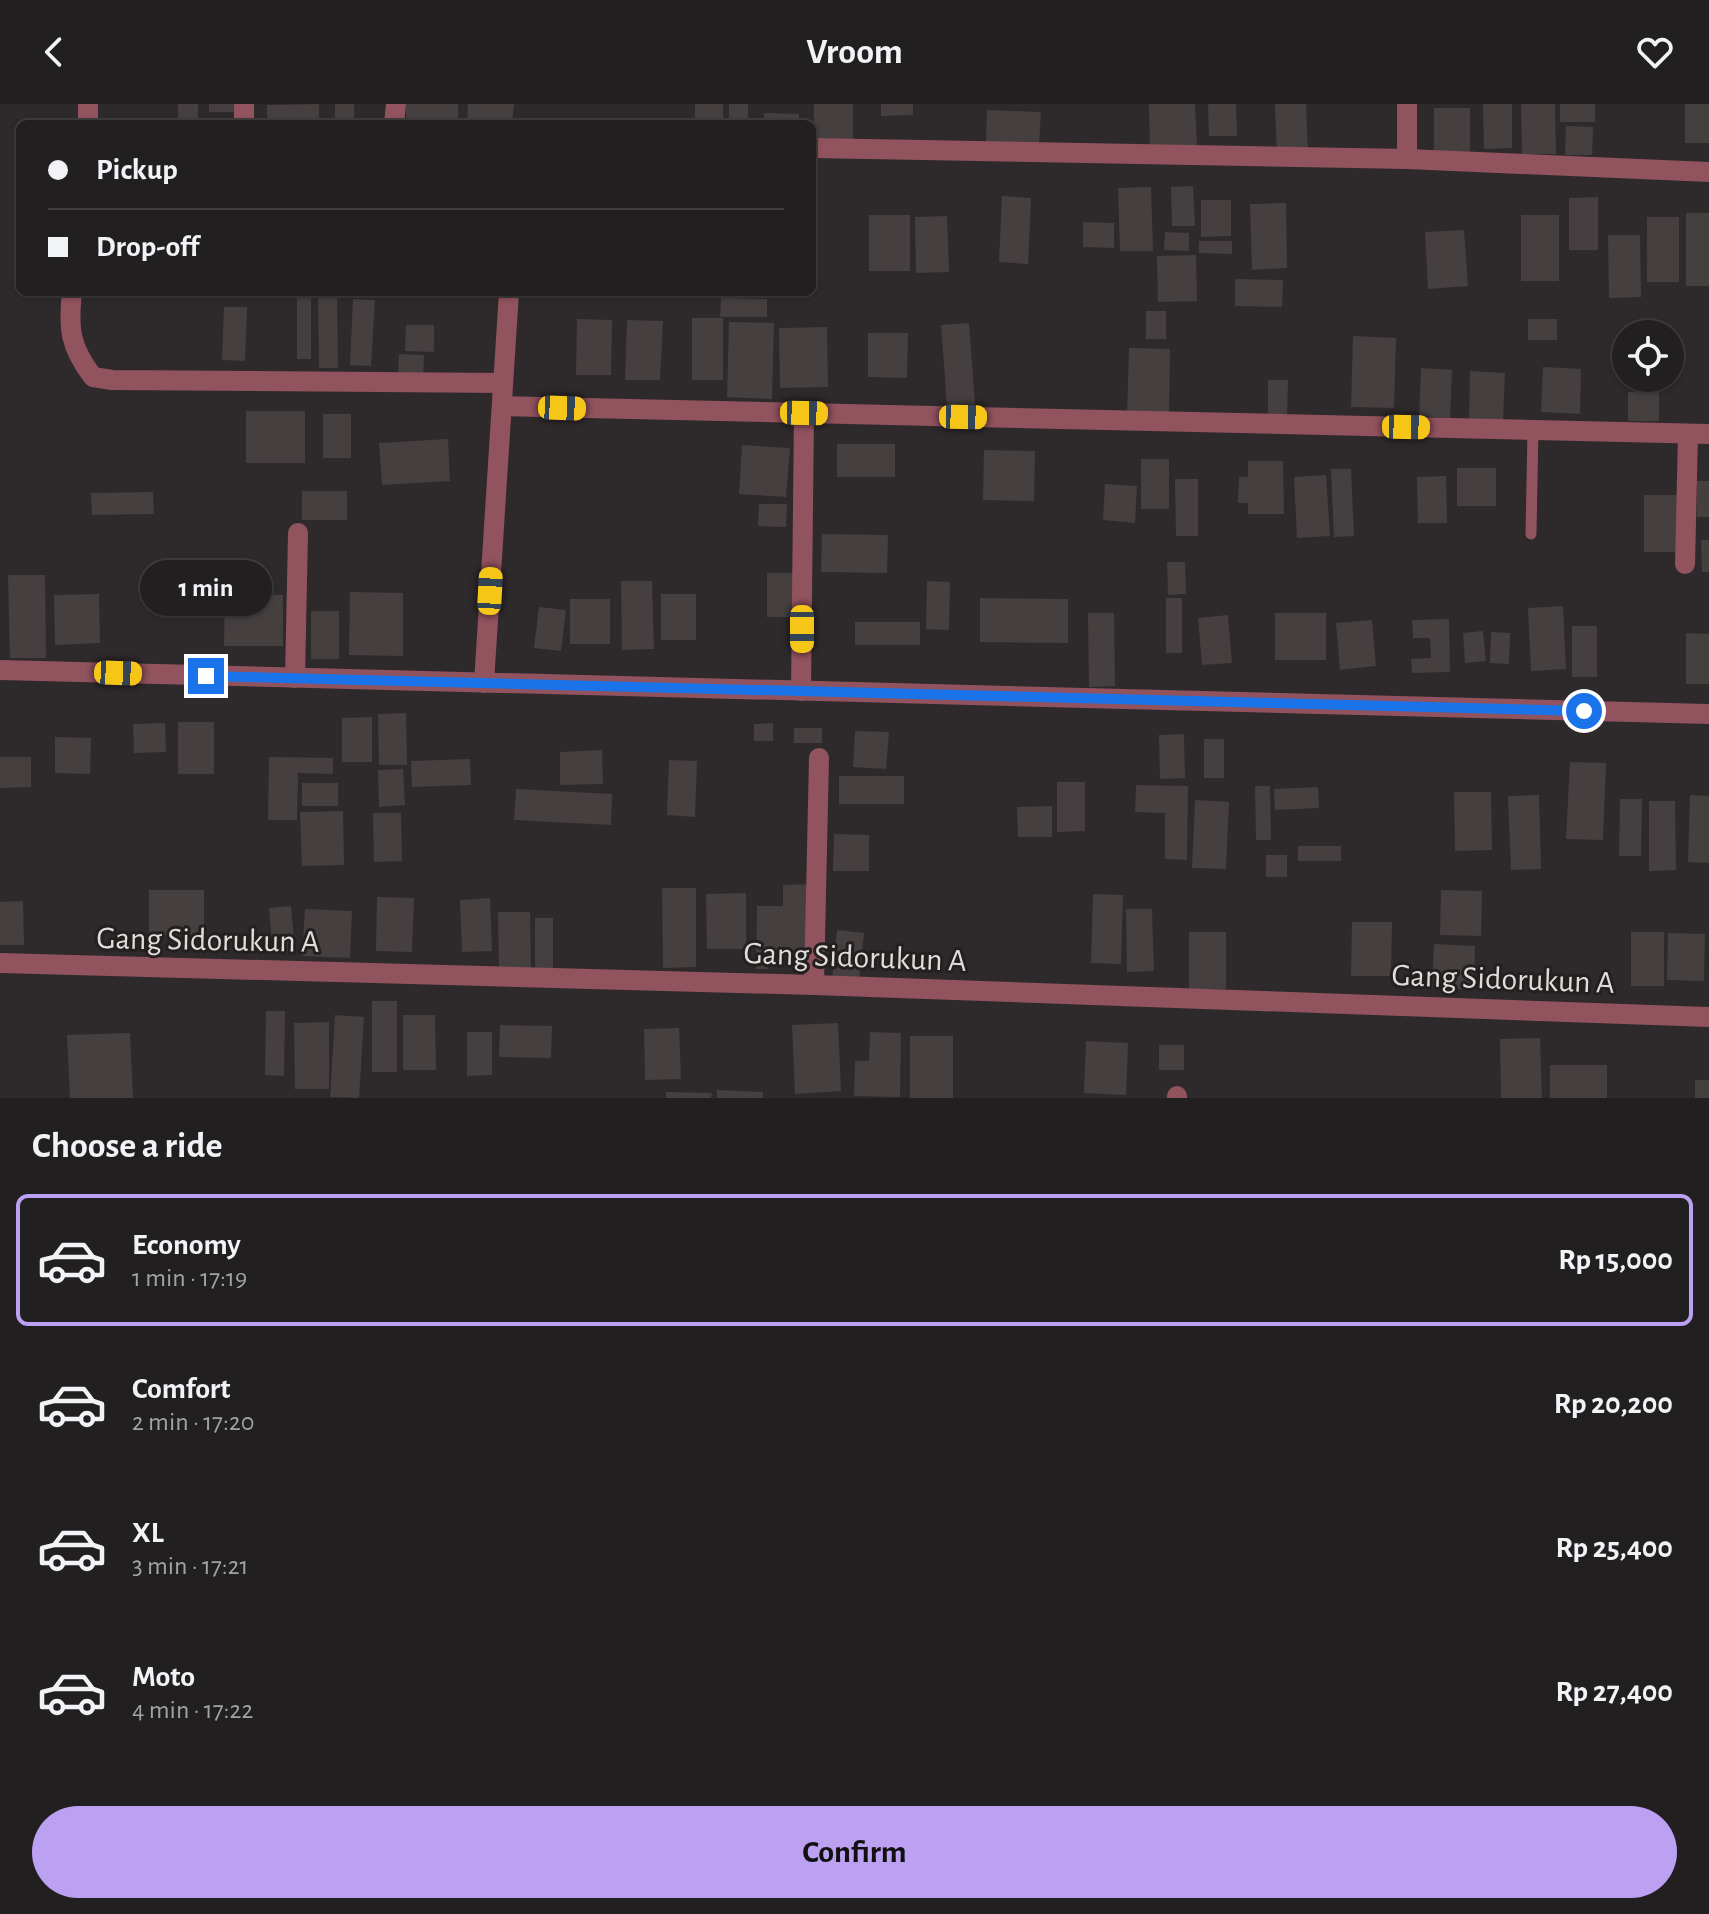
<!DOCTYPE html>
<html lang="en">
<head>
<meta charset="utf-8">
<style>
	:root { --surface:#221f20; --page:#2a2729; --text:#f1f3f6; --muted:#a2a2a5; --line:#3f3d3e; --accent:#bca0f2 }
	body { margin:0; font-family:"Alegreya Sans",sans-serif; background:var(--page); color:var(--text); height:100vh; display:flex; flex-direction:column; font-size:30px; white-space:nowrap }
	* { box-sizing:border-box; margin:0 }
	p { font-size:26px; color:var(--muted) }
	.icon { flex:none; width:44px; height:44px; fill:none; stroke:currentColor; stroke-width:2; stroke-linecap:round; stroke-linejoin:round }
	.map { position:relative; height:994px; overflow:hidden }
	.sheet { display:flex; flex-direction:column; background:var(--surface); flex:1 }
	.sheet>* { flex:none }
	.guide { position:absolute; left:16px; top:16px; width:800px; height:176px; border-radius:12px; box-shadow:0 2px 6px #0004,0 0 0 2px var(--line); display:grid; align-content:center; height:176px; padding:0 32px; background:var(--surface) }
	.fabs { position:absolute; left:1612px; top:216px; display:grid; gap:16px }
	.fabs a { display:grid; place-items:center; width:72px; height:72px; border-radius:50%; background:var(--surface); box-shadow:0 2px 6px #0004,0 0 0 2px var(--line); font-size:40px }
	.end { position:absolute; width:36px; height:36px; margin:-18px; border:10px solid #1a73e8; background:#fff; box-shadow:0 0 0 4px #fff }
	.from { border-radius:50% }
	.bubble { position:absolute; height:56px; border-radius:28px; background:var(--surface); box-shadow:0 2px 6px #0004,0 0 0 2px var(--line); font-size:26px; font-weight:600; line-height:56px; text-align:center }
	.car { position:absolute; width:24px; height:48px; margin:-24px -12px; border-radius:10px; box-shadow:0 0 6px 2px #0007; background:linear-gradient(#f5c518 24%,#345 0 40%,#f5c518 0 76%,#345 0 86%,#f5c518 0) }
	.guide b { display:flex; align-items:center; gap:28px; height:76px; font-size:30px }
	.guide b+b { border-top:2px solid var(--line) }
	.guide i { width:20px; height:20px; background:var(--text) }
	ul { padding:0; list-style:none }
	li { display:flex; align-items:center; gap:24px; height:132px; margin:0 16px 12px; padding:0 16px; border:4px solid transparent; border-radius:12px }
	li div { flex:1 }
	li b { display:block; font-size:30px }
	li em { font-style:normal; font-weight:600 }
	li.selected { border-color:var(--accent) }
	li>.icon { width:72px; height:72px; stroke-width:1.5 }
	h2 { padding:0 32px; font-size:36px; line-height:96px }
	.primary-button { display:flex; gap:16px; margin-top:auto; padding:16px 32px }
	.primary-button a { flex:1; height:92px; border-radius:48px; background:var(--accent); color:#111; font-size:32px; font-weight:600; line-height:92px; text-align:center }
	header { display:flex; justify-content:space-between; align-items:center; height:104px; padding:0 32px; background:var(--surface); font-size:36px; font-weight:600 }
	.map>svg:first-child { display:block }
	.building { fill:#453f40 }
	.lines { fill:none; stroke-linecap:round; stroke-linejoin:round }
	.service { stroke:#91535e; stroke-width:11 }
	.minor { stroke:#91535e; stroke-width:20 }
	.route { stroke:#1a73e8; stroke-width:10 }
	.labels { text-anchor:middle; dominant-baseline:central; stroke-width:6; stroke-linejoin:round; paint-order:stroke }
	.street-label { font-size:32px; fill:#dfdcdc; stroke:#252020 }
</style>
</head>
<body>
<header><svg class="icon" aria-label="back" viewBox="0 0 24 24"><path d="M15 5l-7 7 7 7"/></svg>Vroom<svg class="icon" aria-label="heart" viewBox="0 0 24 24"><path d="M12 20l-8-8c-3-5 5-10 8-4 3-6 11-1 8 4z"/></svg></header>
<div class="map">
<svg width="1709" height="994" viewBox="0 0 1709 994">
	<rect width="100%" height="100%" fill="#2e292a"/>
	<!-- building -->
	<g class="building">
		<rect x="178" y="0" width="20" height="17"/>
		<rect x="209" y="0" width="28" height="8"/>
		<polygon points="319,0 319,20 267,20 267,1"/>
		<rect x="335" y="0" width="19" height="17"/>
		<rect x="406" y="0" width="52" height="20"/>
		<polygon points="468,0 514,0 512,20 467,20"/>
		<rect x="695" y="0" width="28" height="20"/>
		<rect x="729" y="0" width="19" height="20"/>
		<rect x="814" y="0" width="39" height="41"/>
		<polygon points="881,0 913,0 913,11 881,12"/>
		<polygon points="1149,0 1195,0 1197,42 1150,43"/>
		<polygon points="1208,0 1236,0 1237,32 1209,32"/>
		<polygon points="1275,0 1306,0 1308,50 1277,52"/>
		<polygon points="1483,0 1512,0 1512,44 1484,45"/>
		<polygon points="1521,0 1555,0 1556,50 1522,50"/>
		<rect x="1560" y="0" width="35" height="18"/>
		<rect x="1685" y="0" width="24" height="39"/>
		<rect x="1434" y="4" width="36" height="44"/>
		<polygon points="987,6 1041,8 1039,42 986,40"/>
		<polygon points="764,9 799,10 799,20 764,20"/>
		<polygon points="1566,22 1593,23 1592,51 1565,51"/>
		<polygon points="1193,82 1195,122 1172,122 1171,83"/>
		<polygon points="1151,83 1153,147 1120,147 1118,84"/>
		<polygon points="1002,92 1031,94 1028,160 999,158"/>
		<polygon points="1598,93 1598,146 1569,146 1569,94"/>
		<polygon points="1201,96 1231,96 1231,132 1201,133"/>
		<polygon points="1286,99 1287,164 1252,166 1250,100"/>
		<rect x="1686" y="109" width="23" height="73"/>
		<rect x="869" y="111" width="41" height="56"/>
		<rect x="1521" y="111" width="38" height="66"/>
		<polygon points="947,112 949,168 916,169 915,113"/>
		<rect x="1647" y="113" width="32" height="65"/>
		<polygon points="1083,118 1114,119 1114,144 1083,143"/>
		<polygon points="1464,126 1468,182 1428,185 1425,128"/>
		<polygon points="1165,128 1189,129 1189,147 1164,146"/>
		<polygon points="1608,131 1640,131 1641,193 1609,194"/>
		<polygon points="1199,137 1232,137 1232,150 1199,149"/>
		<polygon points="1196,151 1197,197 1158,198 1157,152"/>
		<polygon points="1235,175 1283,176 1282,203 1235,202"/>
		<rect x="297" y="188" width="14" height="67"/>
		<polygon points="318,188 337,188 338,264 319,264"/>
		<polygon points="721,194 767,195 767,213 720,213"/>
		<polygon points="353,195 375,196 371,262 350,261"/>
		<polygon points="224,203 247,203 245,257 222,256"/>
		<rect x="1146" y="207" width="20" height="28"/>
		<rect x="692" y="214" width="31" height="62"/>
		<polygon points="577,215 612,216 611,271 576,271"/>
		<rect x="1528" y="215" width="29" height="21"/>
		<polygon points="627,216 663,217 660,276 625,276"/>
		<polygon points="729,218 774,219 772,295 727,293"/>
		<polygon points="969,219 975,301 947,303 941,221"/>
		<polygon points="406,221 434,221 434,248 405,247"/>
		<polygon points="827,223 828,283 780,284 779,224"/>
		<polygon points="868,229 908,229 907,274 868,273"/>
		<polygon points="1353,232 1396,234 1394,304 1351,303"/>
		<polygon points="1129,244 1170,245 1169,314 1127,313"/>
		<polygon points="399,250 424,251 423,275 398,273"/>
		<polygon points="1543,263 1581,265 1580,310 1541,308"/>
		<polygon points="1421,264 1452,266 1450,314 1419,312"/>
		<polygon points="1470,267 1505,269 1503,318 1469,317"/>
		<polygon points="1624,274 1652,274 1652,279 1624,278"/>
		<polygon points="1268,276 1288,276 1287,313 1268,312"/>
		<rect x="1628" y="288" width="31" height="29"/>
		<rect x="246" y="307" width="59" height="52"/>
		<rect x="323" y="310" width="28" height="44"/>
		<polygon points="448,335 450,377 382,381 379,339"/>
		<rect x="837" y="340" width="58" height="33"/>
		<polygon points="742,341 790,344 786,393 739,390"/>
		<polygon points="984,346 1035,347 1034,397 983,396"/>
		<rect x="1141" y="355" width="28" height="50"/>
		<polygon points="1248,357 1283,357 1284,410 1248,410 1248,399 1238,399 1239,373 1248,373"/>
		<rect x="1457" y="364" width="39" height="38"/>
		<polygon points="1331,365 1351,365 1354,432 1334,433"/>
		<polygon points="1326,371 1330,432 1297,434 1294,373"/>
		<polygon points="1446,372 1447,419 1418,419 1417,373"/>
		<polygon points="1175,375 1198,375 1198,432 1176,432"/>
		<rect x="1697" y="377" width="12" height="36"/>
		<polygon points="1105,380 1137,382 1135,419 1103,416"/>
		<rect x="302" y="387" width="45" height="29"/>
		<polygon points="153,388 154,410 92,411 91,389"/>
		<polygon points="1644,391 1681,391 1680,448 1644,448"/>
		<polygon points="759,400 787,400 786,423 758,422"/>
		<polygon points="822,430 888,431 887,469 821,468"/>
		<polygon points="1701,436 1709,436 1709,468 1702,468"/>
		<polygon points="1167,458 1185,458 1186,490 1168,491"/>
		<polygon points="767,469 793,469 794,513 767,513"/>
		<polygon points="8,471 45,471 46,554 10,554"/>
		<polygon points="621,477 652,477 654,545 622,546"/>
		<polygon points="927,477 950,478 949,526 926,525"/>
		<polygon points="350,488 403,489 403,552 349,551"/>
		<polygon points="99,490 100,539 55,541 54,491"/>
		<polygon points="225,490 283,491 283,542 224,542"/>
		<rect x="661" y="490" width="35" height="46"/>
		<polygon points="980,494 1068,495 1068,539 980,538"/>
		<rect x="1166" y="494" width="16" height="55"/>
		<rect x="570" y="495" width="40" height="45"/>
		<polygon points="1563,502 1566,565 1531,567 1528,504"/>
		<polygon points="539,503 566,506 561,547 534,544"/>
		<rect x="311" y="507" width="28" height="48"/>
		<polygon points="1088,509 1114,509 1115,582 1089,583"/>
		<rect x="1275" y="509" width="51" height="47"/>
		<polygon points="1228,511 1232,559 1202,561 1198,514"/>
		<polygon points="1449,515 1450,568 1412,569 1411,555 1431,554 1430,534 1413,534 1412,516"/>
		<polygon points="1372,516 1376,562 1340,566 1336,519"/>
		<rect x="855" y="518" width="65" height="23"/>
		<rect x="1572" y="522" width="25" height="51"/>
		<polygon points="1483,527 1486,557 1465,559 1463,529"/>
		<polygon points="1491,528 1510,529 1509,560 1490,559"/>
		<polygon points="1686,529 1709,530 1709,580 1686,580"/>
		<polygon points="406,609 407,661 379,661 378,610"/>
		<polygon points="372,613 372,658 342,658 342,614"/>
		<rect x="178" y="618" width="36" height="52"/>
		<polygon points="165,619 166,648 134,649 133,620"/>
		<polygon points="773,619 773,637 754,637 754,620"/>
		<rect x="794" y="624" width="28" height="15"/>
		<polygon points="855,627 889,628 886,665 853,663"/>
		<polygon points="1184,630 1185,674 1160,675 1159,631"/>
		<polygon points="55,633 91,634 90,670 55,669"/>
		<rect x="1204" y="635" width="20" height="39"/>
		<polygon points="602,646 603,680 560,681 560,648"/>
		<polygon points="0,653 31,653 31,683 0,684"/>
		<polygon points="269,653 333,654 333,670 298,669 297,716 268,716"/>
		<polygon points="470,655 471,681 412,683 411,657"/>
		<polygon points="669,656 697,657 695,713 667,711"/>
		<polygon points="1570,658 1606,659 1603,736 1566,735"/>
		<polygon points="403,665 405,701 379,703 378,666"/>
		<rect x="839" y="672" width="65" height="28"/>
		<polygon points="1057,678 1085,678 1085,727 1057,728"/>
		<rect x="302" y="679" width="36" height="23"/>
		<polygon points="1136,681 1188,682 1187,756 1165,755 1165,709 1135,708"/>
		<polygon points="1255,682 1270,682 1271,736 1256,736"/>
		<polygon points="1318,683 1319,704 1275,706 1274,685"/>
		<polygon points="516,685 612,690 611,721 514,716"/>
		<polygon points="1454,688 1491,688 1492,746 1455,747"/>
		<polygon points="1539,691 1541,765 1511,766 1508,692"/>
		<polygon points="1690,691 1709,692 1709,759 1688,758"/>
		<polygon points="1620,695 1642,695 1641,752 1619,752"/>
		<polygon points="1195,696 1229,698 1226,765 1192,764"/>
		<polygon points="1649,697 1675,697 1676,766 1649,767"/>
		<polygon points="1052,702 1052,733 1018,733 1017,703"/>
		<polygon points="343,707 344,761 302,762 300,708"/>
		<polygon points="373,709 401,709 402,757 374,758"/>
		<polygon points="834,730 869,731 869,767 833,767"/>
		<rect x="1298" y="742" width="43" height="15"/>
		<rect x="1266" y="751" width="21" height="22"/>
		<polygon points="811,780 813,852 769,851 768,865 756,865 757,802 783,802 783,781"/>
		<polygon points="662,784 696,784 696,863 663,864"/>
		<polygon points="149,786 204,786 204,832 149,831"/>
		<polygon points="1441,786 1482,787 1481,832 1440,831"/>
		<polygon points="746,789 746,845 707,845 706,790"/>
		<polygon points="1093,790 1123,791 1121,860 1091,859"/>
		<polygon points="377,793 414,794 412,848 376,847"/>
		<polygon points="490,794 492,847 462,848 460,796"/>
		<polygon points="23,797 24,841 0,841 0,798"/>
		<polygon points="291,802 295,848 273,850 269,804"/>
		<polygon points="305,805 352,807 350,854 302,852"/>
		<polygon points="1126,805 1152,805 1154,867 1127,868"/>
		<polygon points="498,808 530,808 531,865 499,866"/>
		<rect x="535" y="814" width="18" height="56"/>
		<polygon points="1352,818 1392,818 1391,872 1351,872"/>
		<polygon points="837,826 864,829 859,878 832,876"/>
		<rect x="1189" y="828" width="37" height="57"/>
		<rect x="1631" y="828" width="33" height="54"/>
		<polygon points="1668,829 1705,830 1704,877 1667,876"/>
		<polygon points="1434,840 1475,842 1474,886 1432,884"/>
		<rect x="372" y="897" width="25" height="71"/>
		<polygon points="266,907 285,907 284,972 265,971"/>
		<polygon points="335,911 364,913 359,994 330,993"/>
		<polygon points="403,911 435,911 436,966 403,966"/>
		<polygon points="329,918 329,985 295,985 294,919"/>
		<polygon points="838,919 841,987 795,990 792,921"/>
		<polygon points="500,921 552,922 551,954 499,953"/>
		<polygon points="679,924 681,975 645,976 644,925"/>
		<polygon points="467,928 492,928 492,971 467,972"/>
		<polygon points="870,928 901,929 900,993 854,992 855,957 869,957"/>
		<polygon points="130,929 133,994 70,994 67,931"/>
		<rect x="910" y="932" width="43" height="62"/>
		<polygon points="1540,934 1542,994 1501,994 1500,935"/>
		<polygon points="1086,937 1128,939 1126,991 1084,989"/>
		<rect x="1159" y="941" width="25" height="25"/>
		<rect x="1550" y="961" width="57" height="33"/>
		<rect x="1695" y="976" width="14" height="18"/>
		<polygon points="717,986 763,988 763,994 717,994"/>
		<polygon points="666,988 712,989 711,994 666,994"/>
	</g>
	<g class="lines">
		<!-- service -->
		<polyline class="service" points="1531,430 1533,326"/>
		<!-- minor -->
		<g class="minor">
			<polyline points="88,0 88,20"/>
			<polyline points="1407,0 1407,55"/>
			<polyline points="244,20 244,0"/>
			<polyline points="394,20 396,0"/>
			<polyline points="812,44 1407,55 1709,68"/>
			<path d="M72 188C68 225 70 243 93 273L112 276 502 279"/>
			<polyline points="502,302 1709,330"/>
			<polyline points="1685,460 1688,330"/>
			<polyline points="0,566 1709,610"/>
			<polyline points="295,574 298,429"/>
			<polyline points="484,579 509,188"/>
			<polyline points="801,587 804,309"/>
			<polyline points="0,859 814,881 1709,913"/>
			<polyline points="814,881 819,654"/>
			<polyline points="1177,994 1177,992"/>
		</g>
	</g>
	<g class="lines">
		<!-- route -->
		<polyline class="route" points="206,572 1584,607"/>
	</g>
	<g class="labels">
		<!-- street labels -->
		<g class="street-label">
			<text transform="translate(208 836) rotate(1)">Gang Sidorukun A</text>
			<text transform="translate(855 853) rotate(2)">Gang Sidorukun A</text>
			<text transform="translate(1503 875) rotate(2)">Gang Sidorukun A</text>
		</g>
	</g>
</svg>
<div class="fabs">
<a><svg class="icon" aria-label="locate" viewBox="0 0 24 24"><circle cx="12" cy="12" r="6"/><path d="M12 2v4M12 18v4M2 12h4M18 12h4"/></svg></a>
</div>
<i class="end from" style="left:1584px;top:607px"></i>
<i class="end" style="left:206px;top:572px"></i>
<div class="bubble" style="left:140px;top:456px;width:132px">1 min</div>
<i class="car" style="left:562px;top:304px;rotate:92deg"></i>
<i class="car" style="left:804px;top:309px;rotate:91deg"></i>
<i class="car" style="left:963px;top:313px;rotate:91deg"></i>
<i class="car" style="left:1406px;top:323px;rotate:91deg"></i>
<i class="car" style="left:490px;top:487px;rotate:3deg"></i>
<i class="car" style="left:802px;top:525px;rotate:180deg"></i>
<i class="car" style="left:118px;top:569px;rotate:92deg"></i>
<div class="guide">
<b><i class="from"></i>Pickup</b>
<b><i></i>Drop-off</b>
</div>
</div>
<section class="sheet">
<h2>Choose a ride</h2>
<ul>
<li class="selected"><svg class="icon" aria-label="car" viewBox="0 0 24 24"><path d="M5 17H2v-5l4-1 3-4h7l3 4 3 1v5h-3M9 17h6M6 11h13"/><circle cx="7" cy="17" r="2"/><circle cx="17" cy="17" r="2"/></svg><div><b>Economy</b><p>1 min · 17:19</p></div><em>Rp 15,000</em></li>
<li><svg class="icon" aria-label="car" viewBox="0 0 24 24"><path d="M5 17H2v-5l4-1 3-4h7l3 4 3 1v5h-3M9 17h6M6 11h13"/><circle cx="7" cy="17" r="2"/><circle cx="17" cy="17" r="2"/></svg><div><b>Comfort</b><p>2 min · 17:20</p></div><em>Rp 20,200</em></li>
<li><svg class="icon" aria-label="car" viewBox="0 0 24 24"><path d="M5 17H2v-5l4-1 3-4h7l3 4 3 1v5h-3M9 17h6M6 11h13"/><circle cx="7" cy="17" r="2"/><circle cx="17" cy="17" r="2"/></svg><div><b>XL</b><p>3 min · 17:21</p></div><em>Rp 25,400</em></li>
<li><svg class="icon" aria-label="car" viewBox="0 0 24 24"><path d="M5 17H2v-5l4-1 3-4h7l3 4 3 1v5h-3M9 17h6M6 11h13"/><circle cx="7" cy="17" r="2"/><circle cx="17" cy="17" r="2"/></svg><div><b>Moto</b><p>4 min · 17:22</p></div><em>Rp 27,400</em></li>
</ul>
<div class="primary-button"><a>Confirm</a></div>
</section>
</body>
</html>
